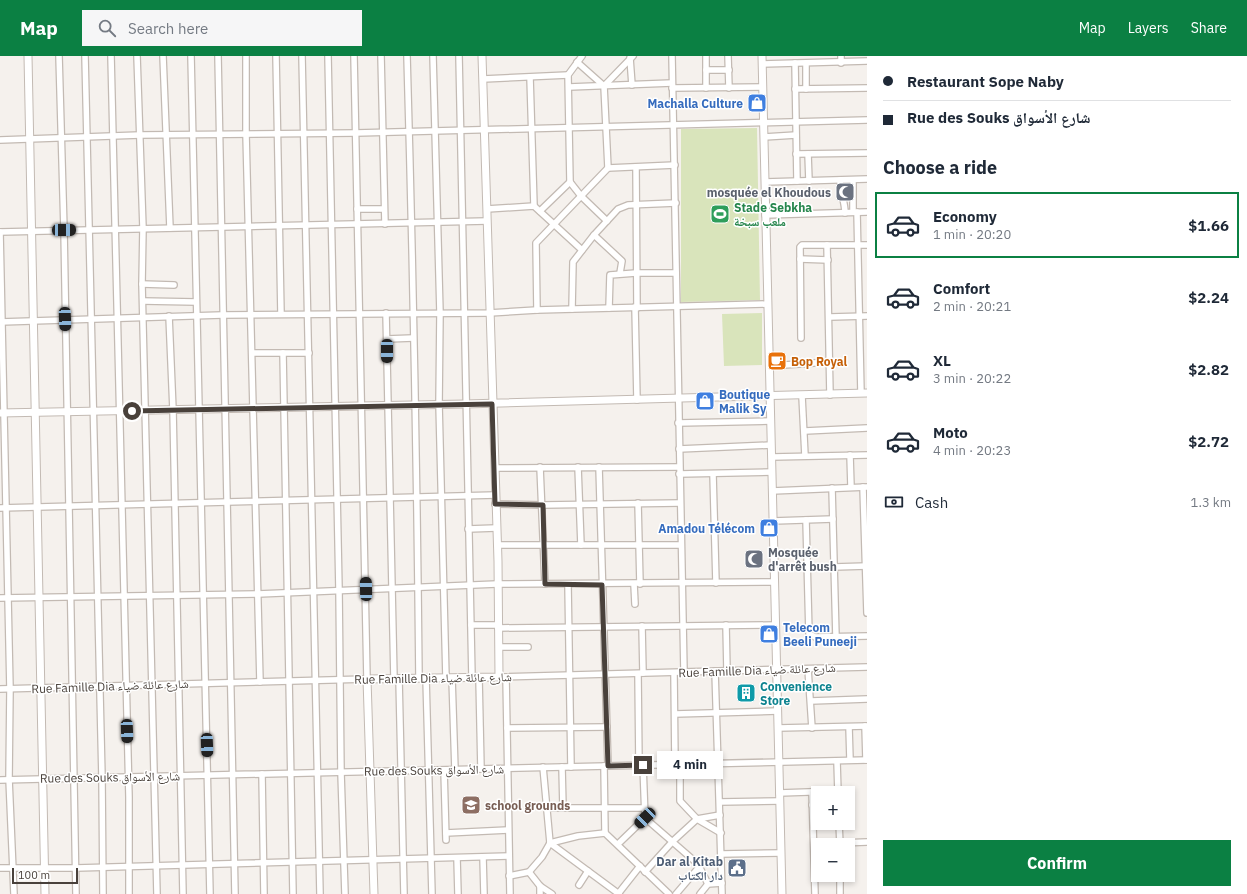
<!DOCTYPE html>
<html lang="en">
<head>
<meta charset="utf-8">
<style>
	:root { --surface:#fff; --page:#f6f6f7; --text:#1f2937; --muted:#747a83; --line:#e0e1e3; --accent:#0b8043 }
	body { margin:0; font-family:"IBM Plex Sans","Noto Naskh Arabic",sans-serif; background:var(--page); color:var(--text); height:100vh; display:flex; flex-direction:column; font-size:15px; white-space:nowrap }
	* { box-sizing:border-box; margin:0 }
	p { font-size:13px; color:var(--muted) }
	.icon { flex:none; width:22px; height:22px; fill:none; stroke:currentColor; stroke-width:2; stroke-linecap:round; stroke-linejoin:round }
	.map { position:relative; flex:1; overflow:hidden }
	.details { display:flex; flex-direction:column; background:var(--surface); width:380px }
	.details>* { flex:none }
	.hud { display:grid; align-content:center; height:88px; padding:0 16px; background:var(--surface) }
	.fabs { position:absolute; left:811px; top:730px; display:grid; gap:8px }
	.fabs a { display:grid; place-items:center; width:44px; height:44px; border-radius:0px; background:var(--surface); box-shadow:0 2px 6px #0003; font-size:20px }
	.scale { position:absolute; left:12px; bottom:10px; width:66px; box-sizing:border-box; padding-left:4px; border:2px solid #49413b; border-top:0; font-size:11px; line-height:14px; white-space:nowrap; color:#49413b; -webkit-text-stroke:3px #fff; paint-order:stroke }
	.end { position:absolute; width:18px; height:18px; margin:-9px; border:5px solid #49413b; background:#fff; box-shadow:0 0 0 2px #fff }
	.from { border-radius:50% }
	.bubble { position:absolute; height:28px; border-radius:0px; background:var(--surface); box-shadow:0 2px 6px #0003; font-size:13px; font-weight:700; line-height:28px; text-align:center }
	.car { position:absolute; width:12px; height:24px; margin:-12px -6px; border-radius:5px; box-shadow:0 0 3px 1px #0007; background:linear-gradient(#222 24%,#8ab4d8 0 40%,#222 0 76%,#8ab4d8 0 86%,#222 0) }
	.hud b { display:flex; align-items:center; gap:14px; height:38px; font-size:15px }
	.hud b+b { border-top:1px solid var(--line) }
	.hud i { width:10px; height:10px; background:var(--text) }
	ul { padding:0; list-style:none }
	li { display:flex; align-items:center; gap:12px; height:66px; margin:0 8px 6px; padding:0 8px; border:2px solid transparent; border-radius:0px }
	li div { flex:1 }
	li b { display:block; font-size:15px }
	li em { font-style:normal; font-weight:700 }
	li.current { border-color:var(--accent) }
	li>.icon { width:36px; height:36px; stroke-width:1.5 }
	h2 { padding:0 16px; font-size:18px; line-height:48px }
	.pay { display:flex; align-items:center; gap:10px; height:44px; padding:0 16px; font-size:15px }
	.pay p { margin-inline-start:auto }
	.cta { display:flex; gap:8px; margin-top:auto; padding:8px 16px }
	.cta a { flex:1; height:46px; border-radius:0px; background:var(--accent); color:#fff; font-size:16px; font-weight:700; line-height:46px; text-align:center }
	header { display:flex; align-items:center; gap:24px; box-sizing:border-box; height:56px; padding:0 20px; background:var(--accent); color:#fff }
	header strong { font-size:19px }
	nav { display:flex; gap:22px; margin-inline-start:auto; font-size:14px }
	.search { width:280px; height:36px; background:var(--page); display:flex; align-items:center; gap:10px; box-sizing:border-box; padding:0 14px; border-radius:0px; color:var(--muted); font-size:15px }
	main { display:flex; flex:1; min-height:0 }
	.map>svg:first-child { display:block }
	.garden { fill:#d9e4bb }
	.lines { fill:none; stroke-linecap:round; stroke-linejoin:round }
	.minor-casing { stroke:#c3bab3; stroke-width:8 }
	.tertiary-casing { stroke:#c3bab3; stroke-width:9 }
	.minor { stroke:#fff; stroke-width:5.5 }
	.tertiary { stroke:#fff; stroke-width:7 }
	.route { stroke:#49413b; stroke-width:5 }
	.labels { text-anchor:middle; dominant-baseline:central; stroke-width:3; stroke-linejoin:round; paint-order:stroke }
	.shop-label { font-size:12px; font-weight:bold; fill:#366cbe; stroke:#fff; text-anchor:end }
	.worship-label { font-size:12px; font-weight:bold; fill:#5b616d; stroke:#fff; text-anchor:end }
	.leisure-label { font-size:12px; font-weight:bold; fill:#27864d; stroke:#fff; text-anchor:start }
	.food-label { font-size:12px; font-weight:bold; fill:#c56008; stroke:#fff; text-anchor:start }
	.street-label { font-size:12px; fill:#49413b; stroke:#fff }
	.culture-label { font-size:12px; font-weight:bold; fill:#0d838f; stroke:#fff; text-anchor:start }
	.education-label { font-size:12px; font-weight:bold; fill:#785e54; stroke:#fff; text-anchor:start }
	.service-label { font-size:12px; font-weight:bold; fill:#4e5e75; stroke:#fff; text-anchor:end }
</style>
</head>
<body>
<header>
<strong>Map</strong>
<div class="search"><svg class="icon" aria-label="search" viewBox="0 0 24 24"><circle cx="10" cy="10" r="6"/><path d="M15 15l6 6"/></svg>Search here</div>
<nav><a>Map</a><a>Layers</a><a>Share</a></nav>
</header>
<main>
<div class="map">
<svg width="867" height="838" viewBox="0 0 867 838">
	<rect width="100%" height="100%" fill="#f5f1ed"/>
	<!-- garden -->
	<g class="garden">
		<polygon points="757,72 760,244 681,246 681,73"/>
		<polygon points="762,257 762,309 724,310 722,258"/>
	</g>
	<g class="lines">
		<defs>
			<g id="minor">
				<polyline points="59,0 64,174 76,838"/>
				<polyline points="85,0 102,722 103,838"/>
				<polyline points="111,0 129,741 129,838"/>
				<polyline points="137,0 143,172 142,228 157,838"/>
				<polyline points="163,0 170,172"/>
				<polyline points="191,0 210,838"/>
				<polyline points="218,0 235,838"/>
				<polyline points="246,0 246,78 260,626"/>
				<polyline points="276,0 281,258"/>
				<polyline points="302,0 320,838"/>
				<polyline points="328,0 339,534 341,717 345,838"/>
				<polyline points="381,0 385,168"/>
				<path d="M407 0C413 207 417 415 419 622"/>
				<polyline points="433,0 440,257 439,348 446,622"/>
				<polyline points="459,0 472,622"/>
				<polyline points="582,0 568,19 570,126 581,140 607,165"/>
				<polyline points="672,0 684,616"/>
				<polyline points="706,0 706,32"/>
				<polyline points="728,0 729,32"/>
				<polyline points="841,0 841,7"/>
				<polyline points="630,2 632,29"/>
				<polyline points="577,6 604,30"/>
				<polyline points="795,7 797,125"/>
				<polyline points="762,8 867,5"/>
				<polyline points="806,8 806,33"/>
				<polyline points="706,14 729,14"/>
				<polyline points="530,21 534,150"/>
				<polyline points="483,23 568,19"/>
				<polyline points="569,31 672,27"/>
				<polyline points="672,32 762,31"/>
				<polyline points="795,33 867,32"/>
				<polyline points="764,81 796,79"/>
				<polyline points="0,84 140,79 356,77 867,64"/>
				<polyline points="796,98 867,97"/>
				<polyline points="808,98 809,125"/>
				<polyline points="636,111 637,252"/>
				<polyline points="608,112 604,30 633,0"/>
				<path d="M840 124C840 137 845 145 845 157"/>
				<polyline points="853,124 853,156"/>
				<polyline points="765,126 867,123"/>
				<polyline points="357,153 384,153"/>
				<polyline points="487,153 534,150 582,194"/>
				<polyline points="540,155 570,126"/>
				<polyline points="857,156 861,337"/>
				<polyline points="765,159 867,156"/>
				<polyline points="0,176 10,633 9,723 14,838"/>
				<polyline points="0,176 487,165"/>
				<polyline points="594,179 622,205 620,217"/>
				<polyline points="827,189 830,339"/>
				<polyline points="800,203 828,204"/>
				<polyline points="142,228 174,229"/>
				<polyline points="143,245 196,246"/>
				<polyline points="635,251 637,344"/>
				<polyline points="609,252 610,219 636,217 676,217"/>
				<polyline points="572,253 573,206 594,179 618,153 628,149 676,147"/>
				<polyline points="537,254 536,187 608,112 675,109"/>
				<polyline points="386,257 394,623"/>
				<polyline points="169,260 173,354 183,838"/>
				<polyline points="830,261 867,260"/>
				<polyline points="0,266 222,259 489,257 537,254 768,248"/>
				<polyline points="801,282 800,191 802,189 867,189"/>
				<polyline points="387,283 413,282"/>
				<polyline points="252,297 309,297"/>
				<polyline points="283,297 293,838"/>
				<polyline points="769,310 829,306"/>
				<polyline points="802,340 805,400"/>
				<polyline points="678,367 770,365"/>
				<polyline points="805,375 867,372"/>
				<polyline points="679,393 771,389"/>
				<polyline points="850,399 851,431"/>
				<polyline points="772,401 867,399"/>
				<polyline points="540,411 545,528"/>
				<polyline points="578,411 581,489"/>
				<polyline points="599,411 608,710"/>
				<polyline points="495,412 679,411"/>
				<polyline points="679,418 772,416"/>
				<polyline points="713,418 716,527"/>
				<polyline points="863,431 867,557"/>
				<polyline points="832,432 836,581"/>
				<polyline points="772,435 867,431"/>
				<polyline points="638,447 640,528"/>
				<polyline points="495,448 543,449 680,447"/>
				<polyline points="0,452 496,439"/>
				<polyline points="806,464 809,578 815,581 867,580"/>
				<polyline points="773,465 833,463"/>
				<polyline points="468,473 496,472"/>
				<polyline points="497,489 681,489"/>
				<polyline points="834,511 867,510"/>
				<polyline points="634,528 635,548"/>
				<polyline points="568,529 571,711"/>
				<polyline points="0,542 258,538 497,528 774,526"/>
				<polyline points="471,569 498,569"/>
				<polyline points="726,569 727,615"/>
				<polyline points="642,570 643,617"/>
				<polyline points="498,572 775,569"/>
				<polyline points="499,591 528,591"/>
				<polyline points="808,613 812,672"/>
				<polyline points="715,615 722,838"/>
				<polyline points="674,617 675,708"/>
				<polyline points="638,618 639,709"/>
				<polyline points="499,621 867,611"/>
				<polyline points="506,621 510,838"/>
				<polyline points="426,622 432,838"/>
				<polyline points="452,622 455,714"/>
				<polyline points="479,622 481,713"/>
				<polyline points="399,623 404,838"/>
				<polyline points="0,633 367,623 354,0"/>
				<polyline points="811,645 867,643"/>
				<polyline points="675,658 778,655"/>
				<polyline points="865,670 866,704"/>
				<polyline points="849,671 850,704"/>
				<polyline points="507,672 607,671"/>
				<polyline points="778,672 867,670"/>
				<polyline points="837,705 838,737"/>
				<polyline points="680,708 680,745 697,763 721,777"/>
				<polyline points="643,709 645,762 698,808 708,828"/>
				<polyline points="604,710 605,777"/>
				<polyline points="562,711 563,752"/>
				<polyline points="444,714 446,784"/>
				<polyline points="262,718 264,838"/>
				<polyline points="0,724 867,704"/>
				<polyline points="812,736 815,838"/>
				<polyline points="779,737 838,735"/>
				<polyline points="720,746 780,745"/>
				<polyline points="812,749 818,749"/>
				<polyline points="548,752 644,752"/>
				<polyline points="839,767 840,789"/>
				<polyline points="446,777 508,774"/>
				<polyline points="550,787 578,780 605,777 669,838"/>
				<polyline points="550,787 619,838"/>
				<polyline points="840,787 867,786"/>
				<polyline points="618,788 645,762"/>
				<polyline points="721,798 781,797"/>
				<polyline points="483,801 484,838"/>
				<polyline points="457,802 458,838"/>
				<polyline points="0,812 76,812 509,800"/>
				<polyline points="529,816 540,830 552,838"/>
				<polyline points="645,816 673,785 697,763 720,759"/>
				<polyline points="509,820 529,816 542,801 550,787 543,711"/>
				<polyline points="579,829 588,815"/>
				<polyline points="540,838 540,830"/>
				<polyline points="618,838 640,810"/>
				<polyline points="676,838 700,810"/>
				<polyline points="700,838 708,828 722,827"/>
				<polyline points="840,838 840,819"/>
			</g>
			<g id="tertiary">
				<polyline points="28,0 45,838"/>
				<polyline points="762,0 782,838"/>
				<polyline points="0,357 465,348 867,337"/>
				<polyline points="374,838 367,623 499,621 498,505 482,0"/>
			</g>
		</defs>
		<!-- minor casing -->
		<use href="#minor" class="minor-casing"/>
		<!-- tertiary casing -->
		<use href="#tertiary" class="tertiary-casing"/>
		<!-- minor -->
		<use href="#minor" class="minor"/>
		<!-- tertiary -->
		<use href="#tertiary" class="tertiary"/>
	</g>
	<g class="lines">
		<!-- route -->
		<polyline class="route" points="132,355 492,348 495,448 543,449 545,528 602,529 608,710 643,709"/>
	</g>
	<!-- icons -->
	<defs>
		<symbol id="shop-square" viewBox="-11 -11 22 22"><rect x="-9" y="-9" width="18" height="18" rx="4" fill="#3f7fe0" stroke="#fff"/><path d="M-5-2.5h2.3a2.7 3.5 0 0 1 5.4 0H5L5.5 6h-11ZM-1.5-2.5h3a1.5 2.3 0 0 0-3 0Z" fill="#fff"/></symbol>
		<symbol id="mosque-square" viewBox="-11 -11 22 22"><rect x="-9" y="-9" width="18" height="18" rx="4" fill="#6b7280" stroke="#fff"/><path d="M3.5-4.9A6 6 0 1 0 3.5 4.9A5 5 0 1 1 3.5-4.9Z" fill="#fff"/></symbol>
		<symbol id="stadium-square" viewBox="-11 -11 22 22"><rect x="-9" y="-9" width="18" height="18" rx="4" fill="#2e9e5b" stroke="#fff"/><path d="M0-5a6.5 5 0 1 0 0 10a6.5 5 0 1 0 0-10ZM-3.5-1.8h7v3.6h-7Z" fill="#fff"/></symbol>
		<symbol id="cafe-square" viewBox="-11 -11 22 22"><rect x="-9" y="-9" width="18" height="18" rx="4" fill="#e8710a" stroke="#fff"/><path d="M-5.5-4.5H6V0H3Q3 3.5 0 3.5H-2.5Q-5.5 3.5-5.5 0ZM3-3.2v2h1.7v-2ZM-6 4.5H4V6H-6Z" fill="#fff"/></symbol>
		<symbol id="building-square" viewBox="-11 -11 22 22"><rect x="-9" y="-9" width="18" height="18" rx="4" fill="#0f9aa8" stroke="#fff"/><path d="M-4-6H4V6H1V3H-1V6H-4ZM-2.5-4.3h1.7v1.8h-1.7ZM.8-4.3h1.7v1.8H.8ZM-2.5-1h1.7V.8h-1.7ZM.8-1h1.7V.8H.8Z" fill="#fff"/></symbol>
		<symbol id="school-square" viewBox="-11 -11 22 22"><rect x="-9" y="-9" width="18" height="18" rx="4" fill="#8d6e63" stroke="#fff"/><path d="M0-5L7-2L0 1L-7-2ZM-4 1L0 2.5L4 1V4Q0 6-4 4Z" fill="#fff"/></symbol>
		<symbol id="civic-square" viewBox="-11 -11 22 22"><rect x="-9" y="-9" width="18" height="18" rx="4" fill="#5c6f8a" stroke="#fff"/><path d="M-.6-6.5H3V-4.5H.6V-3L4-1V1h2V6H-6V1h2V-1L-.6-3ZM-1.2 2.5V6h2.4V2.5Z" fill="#fff"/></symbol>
	</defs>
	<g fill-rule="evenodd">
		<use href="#shop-square" x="746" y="36" width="22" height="22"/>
		<use href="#mosque-square" x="834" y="125" width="22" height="22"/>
		<use href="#stadium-square" x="709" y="147" width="22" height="22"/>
		<use href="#cafe-square" x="766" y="294" width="22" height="22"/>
		<use href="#shop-square" x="694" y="334" width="22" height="22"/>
		<use href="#shop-square" x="758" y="461" width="22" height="22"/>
		<use href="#mosque-square" x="743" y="492" width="22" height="22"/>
		<use href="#shop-square" x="758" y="567" width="22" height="22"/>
		<use href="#building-square" x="735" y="626" width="22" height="22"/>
		<use href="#school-square" x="460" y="738" width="22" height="22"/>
		<use href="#civic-square" x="726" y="801" width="22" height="22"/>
	</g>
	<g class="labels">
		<!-- shop labels -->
		<g class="shop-label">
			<text x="743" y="47">Machalla Culture</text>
			<text x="719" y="338" text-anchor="start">Boutique<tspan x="719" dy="14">Malik Sy</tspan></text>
			<text x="755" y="472">Amadou Télécom</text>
			<text x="783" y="571" text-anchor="start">Telecom<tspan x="783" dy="14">Beeli Puneeji</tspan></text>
		</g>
		<!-- worship labels -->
		<g class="worship-label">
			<text x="831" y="136">mosquée el Khoudous</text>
			<text x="768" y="496" text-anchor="start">Mosquée<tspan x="768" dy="14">d'arrêt bush</tspan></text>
		</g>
		<!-- leisure labels -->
		<g class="leisure-label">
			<text x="734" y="151">Stade Sebkha<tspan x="734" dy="14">ملعب سبخة</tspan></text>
		</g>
		<!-- food labels -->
		<g class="food-label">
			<text x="791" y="305">Bop Royal</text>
		</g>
		<!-- street labels -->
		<g class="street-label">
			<text transform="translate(757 614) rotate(-2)">Rue Famille Dia شارع عائلة ضياء</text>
			<text transform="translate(433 622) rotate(-1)">Rue Famille Dia شارع عائلة ضياء</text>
			<text transform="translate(110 630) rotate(-2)">Rue Famille Dia شارع عائلة ضياء</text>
			<text transform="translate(434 714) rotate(-1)">Rue des Souks شارع الأسواق</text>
			<text transform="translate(110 721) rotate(-1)">Rue des Souks شارع الأسواق</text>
		</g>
		<!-- culture labels -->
		<g class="culture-label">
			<text x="760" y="630">Convenience<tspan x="760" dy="14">Store</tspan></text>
		</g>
		<!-- education labels -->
		<g class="education-label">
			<text x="485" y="749">school grounds</text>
		</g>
		<!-- service labels -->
		<g class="service-label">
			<text x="723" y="805">Dar al Kitab<tspan x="723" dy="14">دار الكتاب</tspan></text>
		</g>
	</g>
</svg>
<div class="fabs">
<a>+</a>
<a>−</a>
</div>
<div class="scale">100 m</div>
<i class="end from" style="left:132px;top:355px"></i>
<i class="end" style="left:643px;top:709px"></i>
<div class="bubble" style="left:657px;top:695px;width:66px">4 min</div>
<i class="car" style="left:64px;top:174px;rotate:89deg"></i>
<i class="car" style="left:65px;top:263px;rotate:178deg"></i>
<i class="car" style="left:387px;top:295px;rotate:180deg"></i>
<i class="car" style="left:366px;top:533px;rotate:359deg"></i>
<i class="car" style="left:127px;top:675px;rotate:178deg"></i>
<i class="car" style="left:207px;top:689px;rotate:178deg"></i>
<i class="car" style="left:645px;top:762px;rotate:226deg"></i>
</div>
<section class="details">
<div class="hud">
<b><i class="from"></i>Restaurant Sope Naby</b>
<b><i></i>Rue des Souks شارع الأسواق</b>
</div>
<h2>Choose a ride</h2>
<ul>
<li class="current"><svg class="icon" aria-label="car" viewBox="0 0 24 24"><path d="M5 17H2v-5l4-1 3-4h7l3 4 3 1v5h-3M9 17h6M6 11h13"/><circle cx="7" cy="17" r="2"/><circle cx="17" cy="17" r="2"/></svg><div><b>Economy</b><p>1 min · 20:20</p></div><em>$1.66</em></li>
<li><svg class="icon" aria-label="car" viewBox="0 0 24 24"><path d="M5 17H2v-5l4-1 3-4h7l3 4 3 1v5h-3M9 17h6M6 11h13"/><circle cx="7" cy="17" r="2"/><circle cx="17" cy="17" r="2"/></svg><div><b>Comfort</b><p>2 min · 20:21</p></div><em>$2.24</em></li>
<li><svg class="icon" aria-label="car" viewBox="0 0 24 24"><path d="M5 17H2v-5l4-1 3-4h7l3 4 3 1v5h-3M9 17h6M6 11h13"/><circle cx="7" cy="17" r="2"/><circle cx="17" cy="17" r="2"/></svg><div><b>XL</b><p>3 min · 20:22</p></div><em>$2.82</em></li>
<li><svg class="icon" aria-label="car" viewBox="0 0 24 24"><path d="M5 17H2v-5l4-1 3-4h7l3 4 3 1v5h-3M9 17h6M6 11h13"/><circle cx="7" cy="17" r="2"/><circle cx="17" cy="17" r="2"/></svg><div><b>Moto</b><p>4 min · 20:23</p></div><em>$2.72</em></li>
</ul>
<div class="pay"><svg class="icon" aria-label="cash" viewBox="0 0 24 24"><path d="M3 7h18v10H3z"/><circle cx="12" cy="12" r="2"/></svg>Cash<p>1.3 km</p></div>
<div class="cta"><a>Confirm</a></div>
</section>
</main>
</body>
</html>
